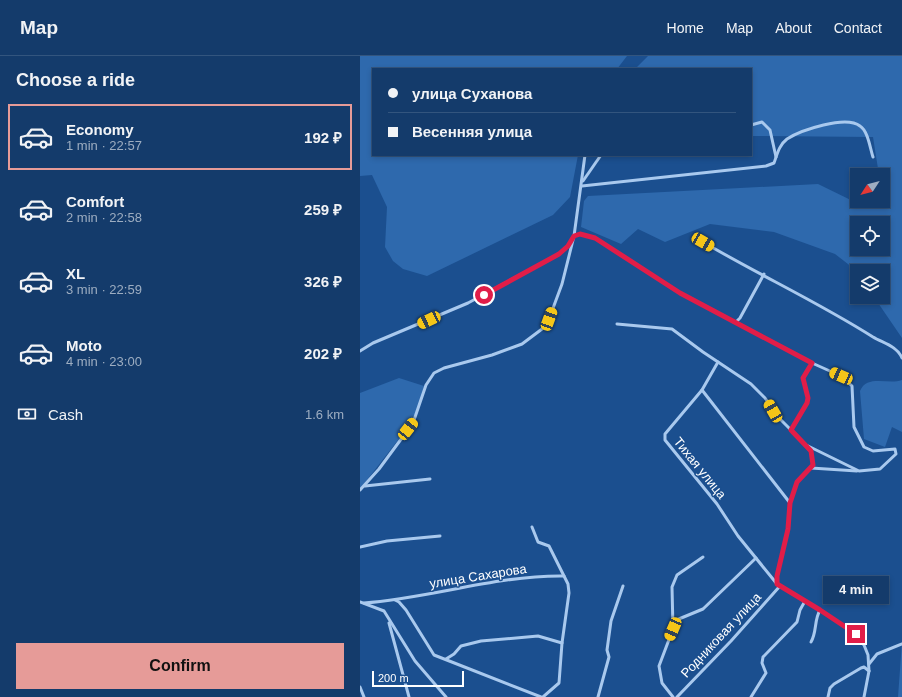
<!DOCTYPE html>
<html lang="en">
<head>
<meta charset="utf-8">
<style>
	:root { --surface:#143b6b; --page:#1d4271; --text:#f1f3f6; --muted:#9dadc1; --line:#33557e; --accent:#e69b98 }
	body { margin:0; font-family:Helvetica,sans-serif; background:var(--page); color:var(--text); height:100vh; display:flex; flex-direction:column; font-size:15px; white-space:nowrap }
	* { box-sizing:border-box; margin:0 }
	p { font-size:13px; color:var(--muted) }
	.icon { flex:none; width:22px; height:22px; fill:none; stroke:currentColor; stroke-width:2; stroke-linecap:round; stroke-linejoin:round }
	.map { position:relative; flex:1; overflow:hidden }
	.drawer { display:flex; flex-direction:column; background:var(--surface); width:360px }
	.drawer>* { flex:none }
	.hud { position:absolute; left:12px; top:12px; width:380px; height:88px; border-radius:0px; box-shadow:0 2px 6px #0003,0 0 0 1px var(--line); display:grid; align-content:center; height:88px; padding:0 16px; background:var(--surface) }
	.needle { width:26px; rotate:234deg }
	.controls { position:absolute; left:490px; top:112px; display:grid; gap:8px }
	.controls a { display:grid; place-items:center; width:40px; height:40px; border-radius:0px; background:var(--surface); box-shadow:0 2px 6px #0003,0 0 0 1px var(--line); font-size:20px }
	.scale { position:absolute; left:12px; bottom:10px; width:92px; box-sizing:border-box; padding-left:4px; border:2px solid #fff; border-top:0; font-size:11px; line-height:14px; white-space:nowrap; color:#fff; -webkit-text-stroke:3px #1b4f8f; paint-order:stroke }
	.end { position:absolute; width:18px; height:18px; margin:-9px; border:5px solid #e11d48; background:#fff; box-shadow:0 0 0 2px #fff }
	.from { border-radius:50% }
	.bubble { position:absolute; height:28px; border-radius:0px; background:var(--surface); box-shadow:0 2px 6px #0003,0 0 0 1px var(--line); font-size:13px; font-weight:700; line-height:28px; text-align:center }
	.car { position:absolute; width:12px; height:24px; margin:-12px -6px; border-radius:5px; box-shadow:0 0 3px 1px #0007; background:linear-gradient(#f5c518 24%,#345 0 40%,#f5c518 0 76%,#345 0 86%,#f5c518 0) }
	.hud b { display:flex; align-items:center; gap:14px; height:38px; font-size:15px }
	.hud b+b { border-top:1px solid var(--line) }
	.hud i { width:10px; height:10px; background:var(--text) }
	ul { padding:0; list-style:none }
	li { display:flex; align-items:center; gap:12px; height:66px; margin:0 8px 6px; padding:0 8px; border:2px solid transparent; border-radius:0px }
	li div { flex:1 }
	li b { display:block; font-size:15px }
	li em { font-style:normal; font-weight:700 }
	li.on { border-color:var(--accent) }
	li>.icon { width:36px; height:36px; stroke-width:1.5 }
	h2 { padding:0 16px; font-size:18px; line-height:48px }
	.pay { display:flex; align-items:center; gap:10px; height:44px; padding:0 16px; font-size:15px }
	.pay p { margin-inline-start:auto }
	.cta { display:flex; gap:8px; margin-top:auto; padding:8px 16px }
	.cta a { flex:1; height:46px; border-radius:0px; background:var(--accent); color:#111; font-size:16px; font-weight:700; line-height:46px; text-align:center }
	header { display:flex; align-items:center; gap:24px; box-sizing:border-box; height:56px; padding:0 20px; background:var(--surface); border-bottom:1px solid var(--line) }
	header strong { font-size:19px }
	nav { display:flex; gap:22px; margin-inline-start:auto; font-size:14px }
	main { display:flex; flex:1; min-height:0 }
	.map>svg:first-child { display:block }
	.green { fill:#2e69ad; fill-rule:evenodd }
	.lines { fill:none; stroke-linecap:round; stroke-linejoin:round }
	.street { stroke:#a9c9ee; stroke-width:3 }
	.route { stroke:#e11d48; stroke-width:5 }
	.labels { text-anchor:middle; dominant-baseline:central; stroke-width:3; stroke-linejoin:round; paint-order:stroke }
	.street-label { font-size:13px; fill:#fff; stroke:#1b4f8f }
</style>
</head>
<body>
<header>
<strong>Map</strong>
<nav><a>Home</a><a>Map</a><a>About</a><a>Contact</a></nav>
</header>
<main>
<section class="drawer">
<h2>Choose a ride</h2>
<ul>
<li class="on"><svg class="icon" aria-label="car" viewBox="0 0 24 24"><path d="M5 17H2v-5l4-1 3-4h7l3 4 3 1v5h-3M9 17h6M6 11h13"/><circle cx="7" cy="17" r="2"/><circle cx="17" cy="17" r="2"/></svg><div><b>Economy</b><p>1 min · 22:57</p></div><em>192 ₽</em></li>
<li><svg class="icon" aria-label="car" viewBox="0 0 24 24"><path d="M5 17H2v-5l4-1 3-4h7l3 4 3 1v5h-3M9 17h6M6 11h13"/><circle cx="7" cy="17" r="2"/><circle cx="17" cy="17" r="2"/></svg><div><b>Comfort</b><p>2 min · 22:58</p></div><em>259 ₽</em></li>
<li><svg class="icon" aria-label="car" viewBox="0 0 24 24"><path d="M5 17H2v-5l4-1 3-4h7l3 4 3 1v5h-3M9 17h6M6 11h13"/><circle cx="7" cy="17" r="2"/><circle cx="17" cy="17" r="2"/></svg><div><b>XL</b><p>3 min · 22:59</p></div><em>326 ₽</em></li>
<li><svg class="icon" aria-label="car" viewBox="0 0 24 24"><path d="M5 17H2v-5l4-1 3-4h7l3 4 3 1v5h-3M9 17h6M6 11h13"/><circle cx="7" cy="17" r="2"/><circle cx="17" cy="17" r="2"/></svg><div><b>Moto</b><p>4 min · 23:00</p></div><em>202 ₽</em></li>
</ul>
<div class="pay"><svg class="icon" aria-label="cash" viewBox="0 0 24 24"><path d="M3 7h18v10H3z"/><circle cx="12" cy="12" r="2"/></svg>Cash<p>1.6 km</p></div>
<div class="cta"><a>Confirm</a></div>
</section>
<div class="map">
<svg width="542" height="641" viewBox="0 0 542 641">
	<rect width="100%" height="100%" fill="#1b4f8f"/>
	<!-- green -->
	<g class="green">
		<polygon points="0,0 267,0 257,13 13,13 13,99 218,99 210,141 193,159 67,220 43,213 33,205 25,191 27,151 12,119 0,120"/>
		<path d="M288 0H542V282L514 241H523V215H497L475 198 414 176 350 168 305 186 278 173 261 188 221 171 224 145 228 140 458 128 501 149 523 145V119H519L513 81 391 80V13H275ZM497 167H523V193H497Z"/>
		<polygon points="39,322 64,330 59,350 49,370 0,433 0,337"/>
		<path d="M542 324V376L532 371 525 391 504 383 500 335C507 318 528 329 542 324Z"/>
		<polygon points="542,584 542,641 538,641 542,586"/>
	</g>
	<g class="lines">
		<!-- street -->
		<g class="street">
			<polyline points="391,69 402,66 410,74 416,101"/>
			<polyline points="223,125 241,99"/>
			<path d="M222 130 406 110 414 107C417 99 419 89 427 83 441 74 486 59 500 70 508 75 510 92 513 101"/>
			<path d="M343 186C399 219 458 246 513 281 523 287 537 290 542 302"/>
			<polyline points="374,266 376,266 380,262 404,218"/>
			<polyline points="257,268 312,273 343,296 391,328 405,342 419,362 446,389 451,395 453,409 437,426 430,447 428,473 417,520 417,528"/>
			<polyline points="0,295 13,287 108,247 199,198 208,190 214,180 220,178 235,182 320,237 452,307 481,320 492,330 494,371 504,391 513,395 535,393 536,398 520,413 499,415 446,389"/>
			<polyline points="358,306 342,334 305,378 305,384 357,448 378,480 417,528 460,554 496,578 504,589 508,599 509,615 504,641"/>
			<polyline points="342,334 430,447"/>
			<polyline points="431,374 447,347 448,342 443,322 452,307"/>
			<polyline points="451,412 497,415"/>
			<polyline points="5,430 70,423"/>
			<polyline points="0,434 19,413 53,367 66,329 74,317 84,312 132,299 162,288 182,273 189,263 202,228 214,180 225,99"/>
			<polyline points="172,471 178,486 189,490 208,528 209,537 202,587 199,627 183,641"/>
			<polyline points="0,491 27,485 80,480"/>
			<polyline points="35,544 39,546 46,554 74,599 181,641"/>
			<polyline points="0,546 24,555 55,605 86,641"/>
			<path d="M4 547C71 542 137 519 204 520"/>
			<polyline points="314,565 343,553 396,502"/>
			<polyline points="29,567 49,641"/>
			<path d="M451 586C457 576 454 564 460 554"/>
			<polyline points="86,603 94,598 101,590 121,585 178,580 202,587"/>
			<polyline points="509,608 517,598 542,588"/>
			<polyline points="0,631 4,641"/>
			<polyline points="238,641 249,601 247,594 251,565 263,530"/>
			<polyline points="313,641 302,627 299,610 313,573 312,531 317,519 343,501"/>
			<polyline points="317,641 371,585 420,530"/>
			<polyline points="391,641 406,617 402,607 403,601 437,566 440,554 445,545"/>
			<polyline points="468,641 470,632 474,628 501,612 504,611 509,615"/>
		</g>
	</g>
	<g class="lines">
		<!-- route -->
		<polyline class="route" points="124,239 199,198 208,190 214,180 220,178 235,182 320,237 452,307 443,322 448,342 447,347 431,374 451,395 453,409 437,426 430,447 428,473 417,520 417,528 460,554 496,578"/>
	</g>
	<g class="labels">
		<!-- street labels -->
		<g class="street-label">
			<text transform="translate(340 412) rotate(51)">Тихая улица</text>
			<text transform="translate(118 520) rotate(-9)">улица Сахарова</text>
			<text transform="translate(361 579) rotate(-47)">Родниковая улица</text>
		</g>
	</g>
</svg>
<div class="controls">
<a><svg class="needle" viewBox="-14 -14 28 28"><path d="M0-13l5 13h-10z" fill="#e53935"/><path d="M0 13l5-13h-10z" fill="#9dadc1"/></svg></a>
<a><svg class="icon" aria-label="locate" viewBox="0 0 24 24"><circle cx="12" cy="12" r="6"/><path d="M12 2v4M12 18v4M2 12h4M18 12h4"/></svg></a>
<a><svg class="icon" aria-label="layers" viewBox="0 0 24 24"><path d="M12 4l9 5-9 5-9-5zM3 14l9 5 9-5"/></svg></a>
</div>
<div class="scale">200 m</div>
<i class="end from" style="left:124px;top:239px"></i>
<i class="end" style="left:496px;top:578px"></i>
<div class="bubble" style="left:463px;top:520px;width:66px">4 min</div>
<i class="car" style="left:343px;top:186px;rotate:120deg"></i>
<i class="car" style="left:189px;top:263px;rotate:20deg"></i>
<i class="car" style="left:69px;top:264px;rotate:245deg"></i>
<i class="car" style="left:481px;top:320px;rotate:294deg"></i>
<i class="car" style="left:413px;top:355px;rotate:330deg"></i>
<i class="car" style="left:48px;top:373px;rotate:38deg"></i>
<i class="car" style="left:313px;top:573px;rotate:203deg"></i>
<div class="hud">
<b><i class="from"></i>улица Суханова</b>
<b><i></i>Весенняя улица</b>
</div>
</div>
</main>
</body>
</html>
